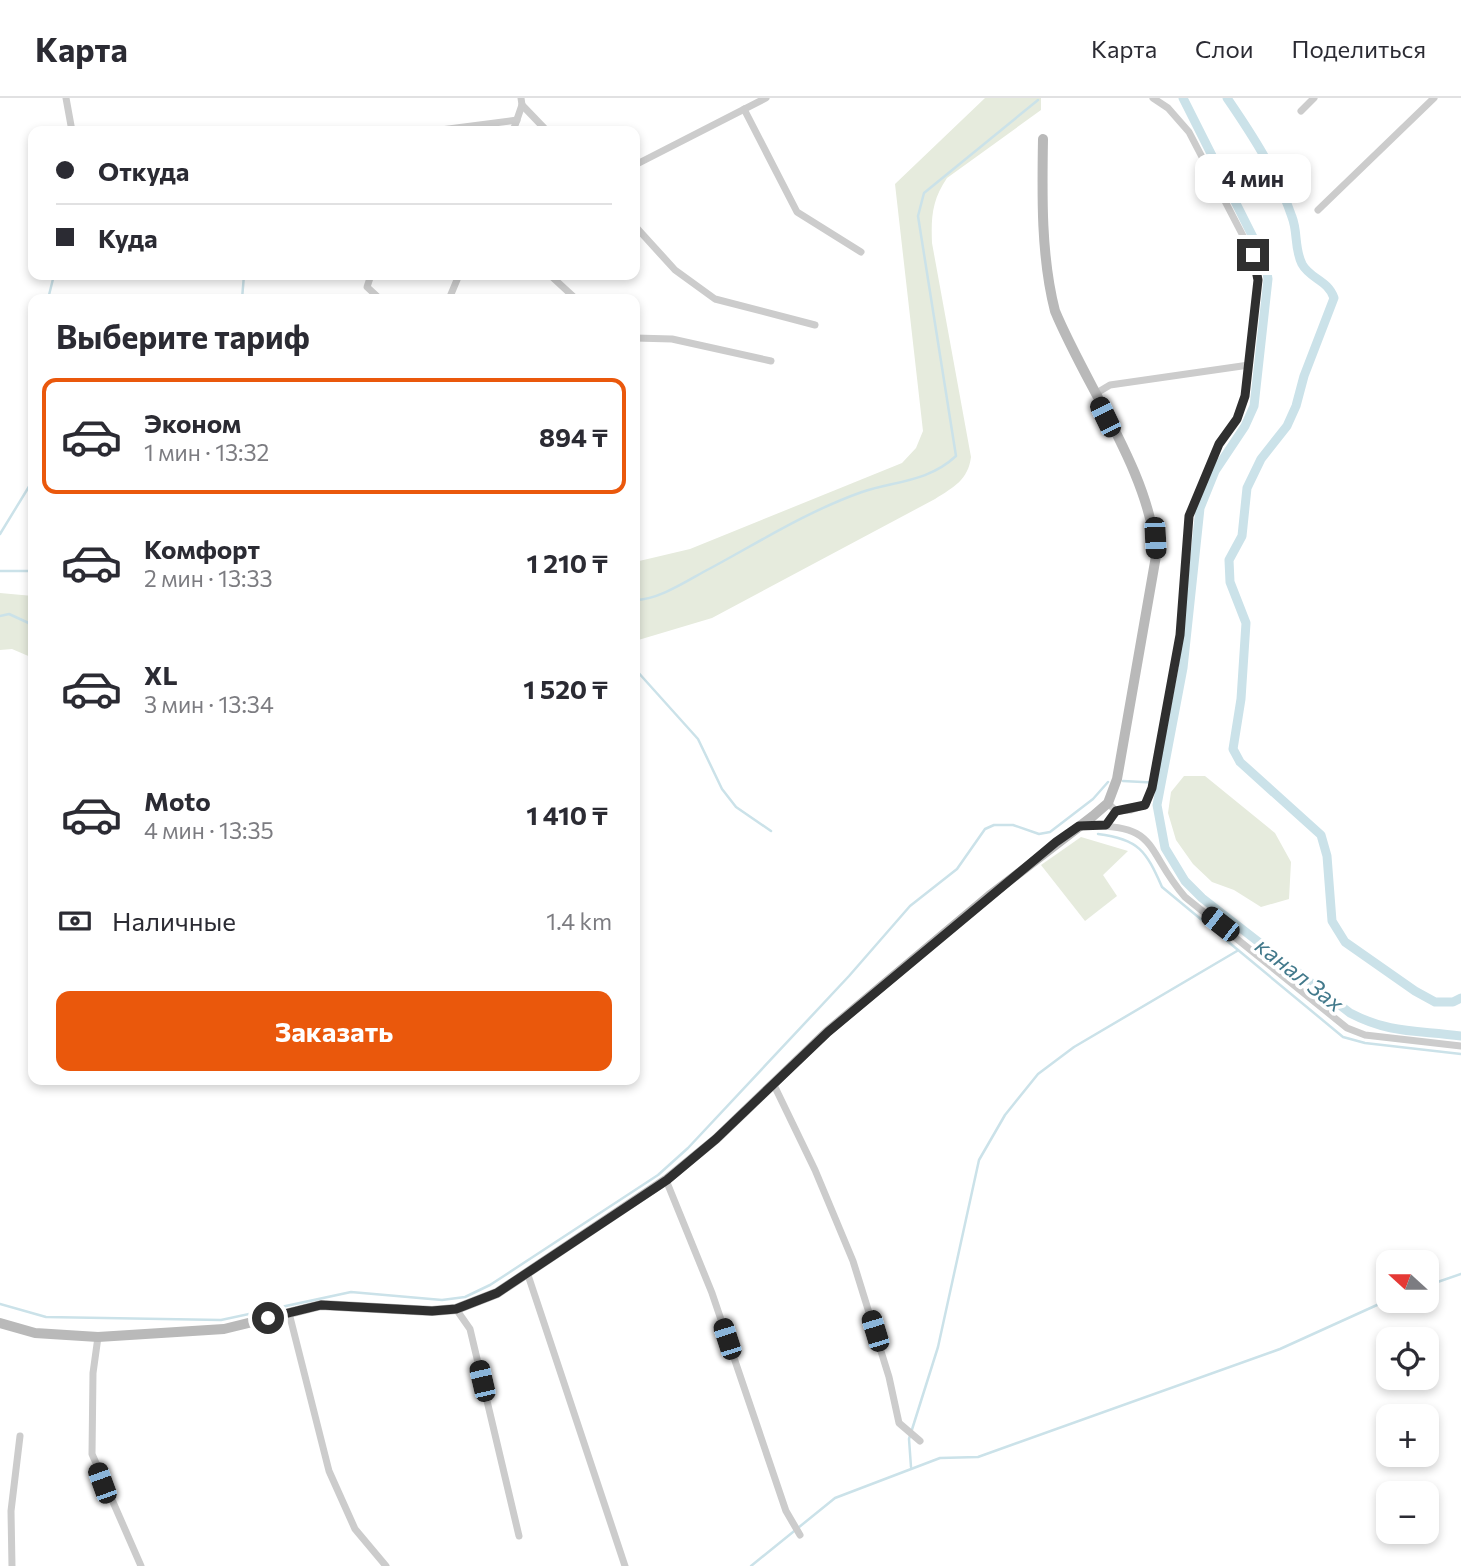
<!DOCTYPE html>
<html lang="ru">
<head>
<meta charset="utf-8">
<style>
	:root { --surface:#fff; --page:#f7f7f7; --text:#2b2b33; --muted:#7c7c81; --line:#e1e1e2; --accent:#ea580c }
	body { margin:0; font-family:Commissioner,sans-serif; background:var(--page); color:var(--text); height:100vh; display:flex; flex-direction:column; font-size:26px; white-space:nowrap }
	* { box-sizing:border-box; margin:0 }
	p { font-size:23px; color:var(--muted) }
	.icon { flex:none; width:38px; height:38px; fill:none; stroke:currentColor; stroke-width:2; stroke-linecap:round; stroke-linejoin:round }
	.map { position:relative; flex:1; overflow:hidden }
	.details { position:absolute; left:28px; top:196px; width:612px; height:791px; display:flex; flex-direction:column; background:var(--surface); border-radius:14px; box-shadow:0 4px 10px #0003 }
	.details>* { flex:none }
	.top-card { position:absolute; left:28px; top:28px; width:612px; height:154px; border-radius:14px; box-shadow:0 4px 10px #0003; display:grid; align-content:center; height:154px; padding:0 28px; background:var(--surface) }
	.needle { width:46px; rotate:291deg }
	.fabs { position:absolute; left:1376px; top:1152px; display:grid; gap:14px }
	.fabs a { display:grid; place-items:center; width:63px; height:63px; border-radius:14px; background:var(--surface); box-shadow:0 4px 10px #0003; font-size:35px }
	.end { position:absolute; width:32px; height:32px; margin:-16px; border:9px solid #2f2f2f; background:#fff; box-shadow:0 0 0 4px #fff }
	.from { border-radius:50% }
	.bubble { position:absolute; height:49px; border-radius:14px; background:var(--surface); box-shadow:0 4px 10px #0003; font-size:23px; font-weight:700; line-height:49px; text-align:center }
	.car { position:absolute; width:21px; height:42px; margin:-21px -10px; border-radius:9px; box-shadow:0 0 5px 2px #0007; background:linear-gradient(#222 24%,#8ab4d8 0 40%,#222 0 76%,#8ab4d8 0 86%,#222 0) }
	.top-card b { display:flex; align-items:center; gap:24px; height:66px; font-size:26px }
	.top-card b+b { border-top:2px solid var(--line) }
	.top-card i { width:18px; height:18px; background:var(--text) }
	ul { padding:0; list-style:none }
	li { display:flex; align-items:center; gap:21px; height:116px; margin:0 14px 10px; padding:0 14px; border:4px solid transparent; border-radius:14px }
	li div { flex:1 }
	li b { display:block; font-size:26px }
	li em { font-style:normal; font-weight:700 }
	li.on { border-color:var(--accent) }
	li>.icon { width:63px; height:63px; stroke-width:1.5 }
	h2 { padding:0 28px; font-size:32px; line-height:84px }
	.pay { display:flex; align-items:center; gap:18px; height:77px; padding:0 28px; font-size:26px }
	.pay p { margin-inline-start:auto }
	.action { display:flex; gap:14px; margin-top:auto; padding:14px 28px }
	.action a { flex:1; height:80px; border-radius:14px; background:var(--accent); color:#fff; font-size:28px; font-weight:700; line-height:80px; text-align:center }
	header { display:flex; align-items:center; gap:42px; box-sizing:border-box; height:98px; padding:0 35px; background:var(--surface); border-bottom:2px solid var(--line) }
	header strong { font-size:33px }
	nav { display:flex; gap:38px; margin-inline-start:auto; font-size:24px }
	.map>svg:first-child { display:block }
	.green { fill:#e6ebdd }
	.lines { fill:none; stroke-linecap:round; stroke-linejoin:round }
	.stream { stroke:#cbe2e9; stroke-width:2.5 }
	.canal { stroke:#cbe2e9; stroke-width:9 }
	.street { stroke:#ccc; stroke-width:7 }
	.secondary { stroke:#b9b9b9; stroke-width:10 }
	.route { stroke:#2f2f2f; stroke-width:9 }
	.labels { text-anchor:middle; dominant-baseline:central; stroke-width:7; stroke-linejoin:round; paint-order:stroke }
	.water-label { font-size:23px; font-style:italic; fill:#42798b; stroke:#fff }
</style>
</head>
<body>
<header>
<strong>Карта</strong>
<nav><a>Карта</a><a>Слои</a><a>Поделиться</a></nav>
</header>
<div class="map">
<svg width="1461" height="1468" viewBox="0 0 1461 1468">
	<rect width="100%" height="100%" fill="#fff"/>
	<!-- green -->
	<g class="green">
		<path d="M985 0H1041V12L947 80C932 102 931 119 932 145L971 359C968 382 954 389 935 401L712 520 635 543V464L690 451 902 365 916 350 923 333 895 86Z"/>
		<polygon points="0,495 33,498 33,560 12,551 0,552"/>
		<polygon points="1184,678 1205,678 1275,735 1291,764 1289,801 1261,809 1234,792 1212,784 1193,766 1176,742 1168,715 1171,694"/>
		<polygon points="1081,739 1128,753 1103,777 1117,798 1085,823 1041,767"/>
	</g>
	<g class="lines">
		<!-- stream -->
		<g class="stream">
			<polyline points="48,201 54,177"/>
			<polyline points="242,201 244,177"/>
			<polyline points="0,436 33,382"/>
			<polyline points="0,473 33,473"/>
			<path d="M635 502C659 502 688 482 709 471 759 444 808 413 862 394 895 383 928 384 956 358L918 118 924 95 1038 2"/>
			<polyline points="0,518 9,516 33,527"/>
			<polyline points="636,572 698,641 722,691 736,709 771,733"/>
			<polyline points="1123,683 1161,685"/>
			<path d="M1098 736C1139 741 1146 753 1162 789L1343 939 1365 945 1461 956"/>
			<polyline points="1426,1188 1461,1176"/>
			<polyline points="0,1206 46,1219 221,1222 351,1194 442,1202 465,1199 490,1187 658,1077 688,1050 849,878 910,808 957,771 985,731 994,727 1013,727 1039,736 1050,734 1093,701 1108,684"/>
			<polyline points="911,1369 909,1341 938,1249 979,1062 1005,1017 1038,976 1074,949 1237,853"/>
			<polyline points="751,1468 835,1400 940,1360 978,1359 1280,1251 1388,1202"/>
		</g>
		<!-- canal -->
		<g class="canal">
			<path d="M1183 0 1265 163 1268 181 1254 308 1245 328 1215 373 1200 410 1183 570 1157 707 1165 750 1185 783 1202 800 1350 915C1390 936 1417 932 1461 938"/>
			<path d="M1227 0C1253 38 1277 75 1292 119 1298 134 1294 150 1302 166 1310 181 1328 182 1334 200L1304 278 1296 308 1287 328 1261 361 1247 390 1242 438 1229 462 1230 484 1246 525 1241 601 1233 651 1240 664 1321 737 1327 758 1332 823 1345 844 1415 893 1435 904H1453L1461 900"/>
		</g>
		<!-- street -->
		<g class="street">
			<polyline points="66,0 72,33"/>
			<polyline points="522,7 547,33"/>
			<polyline points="744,11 797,114 861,154"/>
			<polyline points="1301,13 1314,0"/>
			<polyline points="265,33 269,32"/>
			<polyline points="433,33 517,22"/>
			<polyline points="513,33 522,7 521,0"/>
			<polyline points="635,67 766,0"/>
			<polyline points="1318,112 1434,0"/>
			<polyline points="635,128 675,172 715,201 815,227"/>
			<polyline points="371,177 367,189 380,201"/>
			<polyline points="550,177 576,201"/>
			<polyline points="449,201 459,177"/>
			<polyline points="635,240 672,241 771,263"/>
			<polyline points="1095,296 1110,287 1249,267"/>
			<polyline points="1108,705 1116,713 1131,712 1145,707 1152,690 1180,537 1189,418 1219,346 1237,321 1245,298 1258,182 1253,157 1189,34 1168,10 1153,0"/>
			<path d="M1080 728C1161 725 1143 750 1185 799L1347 930 1365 937 1461 948"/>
			<polyline points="773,985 815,1072 853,1163 889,1279 899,1325 920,1343"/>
			<polyline points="666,1082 712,1195 786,1413 800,1437"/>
			<polyline points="527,1174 625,1468"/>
			<polyline points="456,1211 470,1231 519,1438"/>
			<polyline points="289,1215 329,1373 355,1431 386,1468"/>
			<polyline points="98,1239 93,1275 92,1356 141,1468"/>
			<polyline points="12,1468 11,1413 20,1338"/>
		</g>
		<!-- secondary -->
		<path class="secondary" d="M0 1225 35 1235 98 1239 224 1231 321 1207 432 1213 456 1211 497 1195 666 1082 716 1041 827 934 989 798 1093 718 1108 705 1117 681 1156 458C1152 378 1086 288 1055 213 1041 159 1042 97 1043 41"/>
	</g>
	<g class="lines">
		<!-- route -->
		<polyline class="route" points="268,1220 321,1207 432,1213 456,1211 497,1195 667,1082 716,1041 828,934 1056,744 1079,728 1106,727 1116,713 1145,707 1152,690 1180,537 1189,418 1219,346 1237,321 1245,298 1258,182 1253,157"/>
	</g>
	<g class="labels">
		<!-- water labels -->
		<g class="water-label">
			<text transform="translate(1300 876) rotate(38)">канал Зах</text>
		</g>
	</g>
</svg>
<div class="fabs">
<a><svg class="needle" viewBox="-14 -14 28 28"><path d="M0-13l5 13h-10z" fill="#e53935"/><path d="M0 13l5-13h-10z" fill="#7c7c81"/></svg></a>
<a><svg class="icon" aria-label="locate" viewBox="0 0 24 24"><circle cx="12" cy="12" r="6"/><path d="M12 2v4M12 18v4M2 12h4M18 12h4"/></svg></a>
<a>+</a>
<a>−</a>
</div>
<i class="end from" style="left:268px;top:1220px"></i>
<i class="end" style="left:1253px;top:157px"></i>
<div class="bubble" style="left:1195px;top:56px;width:116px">4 мин</div>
<i class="car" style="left:1105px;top:319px;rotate:334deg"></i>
<i class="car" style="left:1155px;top:440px;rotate:177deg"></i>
<i class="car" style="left:1220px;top:826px;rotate:308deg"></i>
<i class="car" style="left:875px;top:1233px;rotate:343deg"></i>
<i class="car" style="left:727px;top:1241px;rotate:342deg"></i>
<i class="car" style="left:482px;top:1283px;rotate:347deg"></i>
<i class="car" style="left:102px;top:1385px;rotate:340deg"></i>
<div class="top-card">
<b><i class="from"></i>Откуда</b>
<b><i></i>Куда</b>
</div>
<section class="details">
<h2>Выберите тариф</h2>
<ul>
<li class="on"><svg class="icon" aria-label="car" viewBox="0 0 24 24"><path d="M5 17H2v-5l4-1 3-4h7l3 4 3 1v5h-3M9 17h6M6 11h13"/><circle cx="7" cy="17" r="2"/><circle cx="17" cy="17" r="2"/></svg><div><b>Эконом</b><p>1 мин · 13:32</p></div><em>894 ₸</em></li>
<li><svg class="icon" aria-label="car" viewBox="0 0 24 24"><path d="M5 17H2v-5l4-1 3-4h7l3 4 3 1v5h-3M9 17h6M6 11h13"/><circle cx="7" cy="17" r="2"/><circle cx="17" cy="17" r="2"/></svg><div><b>Комфорт</b><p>2 мин · 13:33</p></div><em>1 210 ₸</em></li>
<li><svg class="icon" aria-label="car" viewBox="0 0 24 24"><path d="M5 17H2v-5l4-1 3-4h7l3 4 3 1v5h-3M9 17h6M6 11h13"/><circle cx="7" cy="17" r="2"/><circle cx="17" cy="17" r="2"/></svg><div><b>XL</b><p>3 мин · 13:34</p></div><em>1 520 ₸</em></li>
<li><svg class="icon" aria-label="car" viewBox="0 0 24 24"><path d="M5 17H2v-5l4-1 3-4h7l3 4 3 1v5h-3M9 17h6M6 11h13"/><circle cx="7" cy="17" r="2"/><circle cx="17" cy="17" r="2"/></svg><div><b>Moto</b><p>4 мин · 13:35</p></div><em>1 410 ₸</em></li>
</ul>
<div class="pay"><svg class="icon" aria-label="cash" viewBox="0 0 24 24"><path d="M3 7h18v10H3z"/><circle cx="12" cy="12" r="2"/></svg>Наличные<p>1.4 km</p></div>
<div class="action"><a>Заказать</a></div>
</section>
</div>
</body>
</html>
